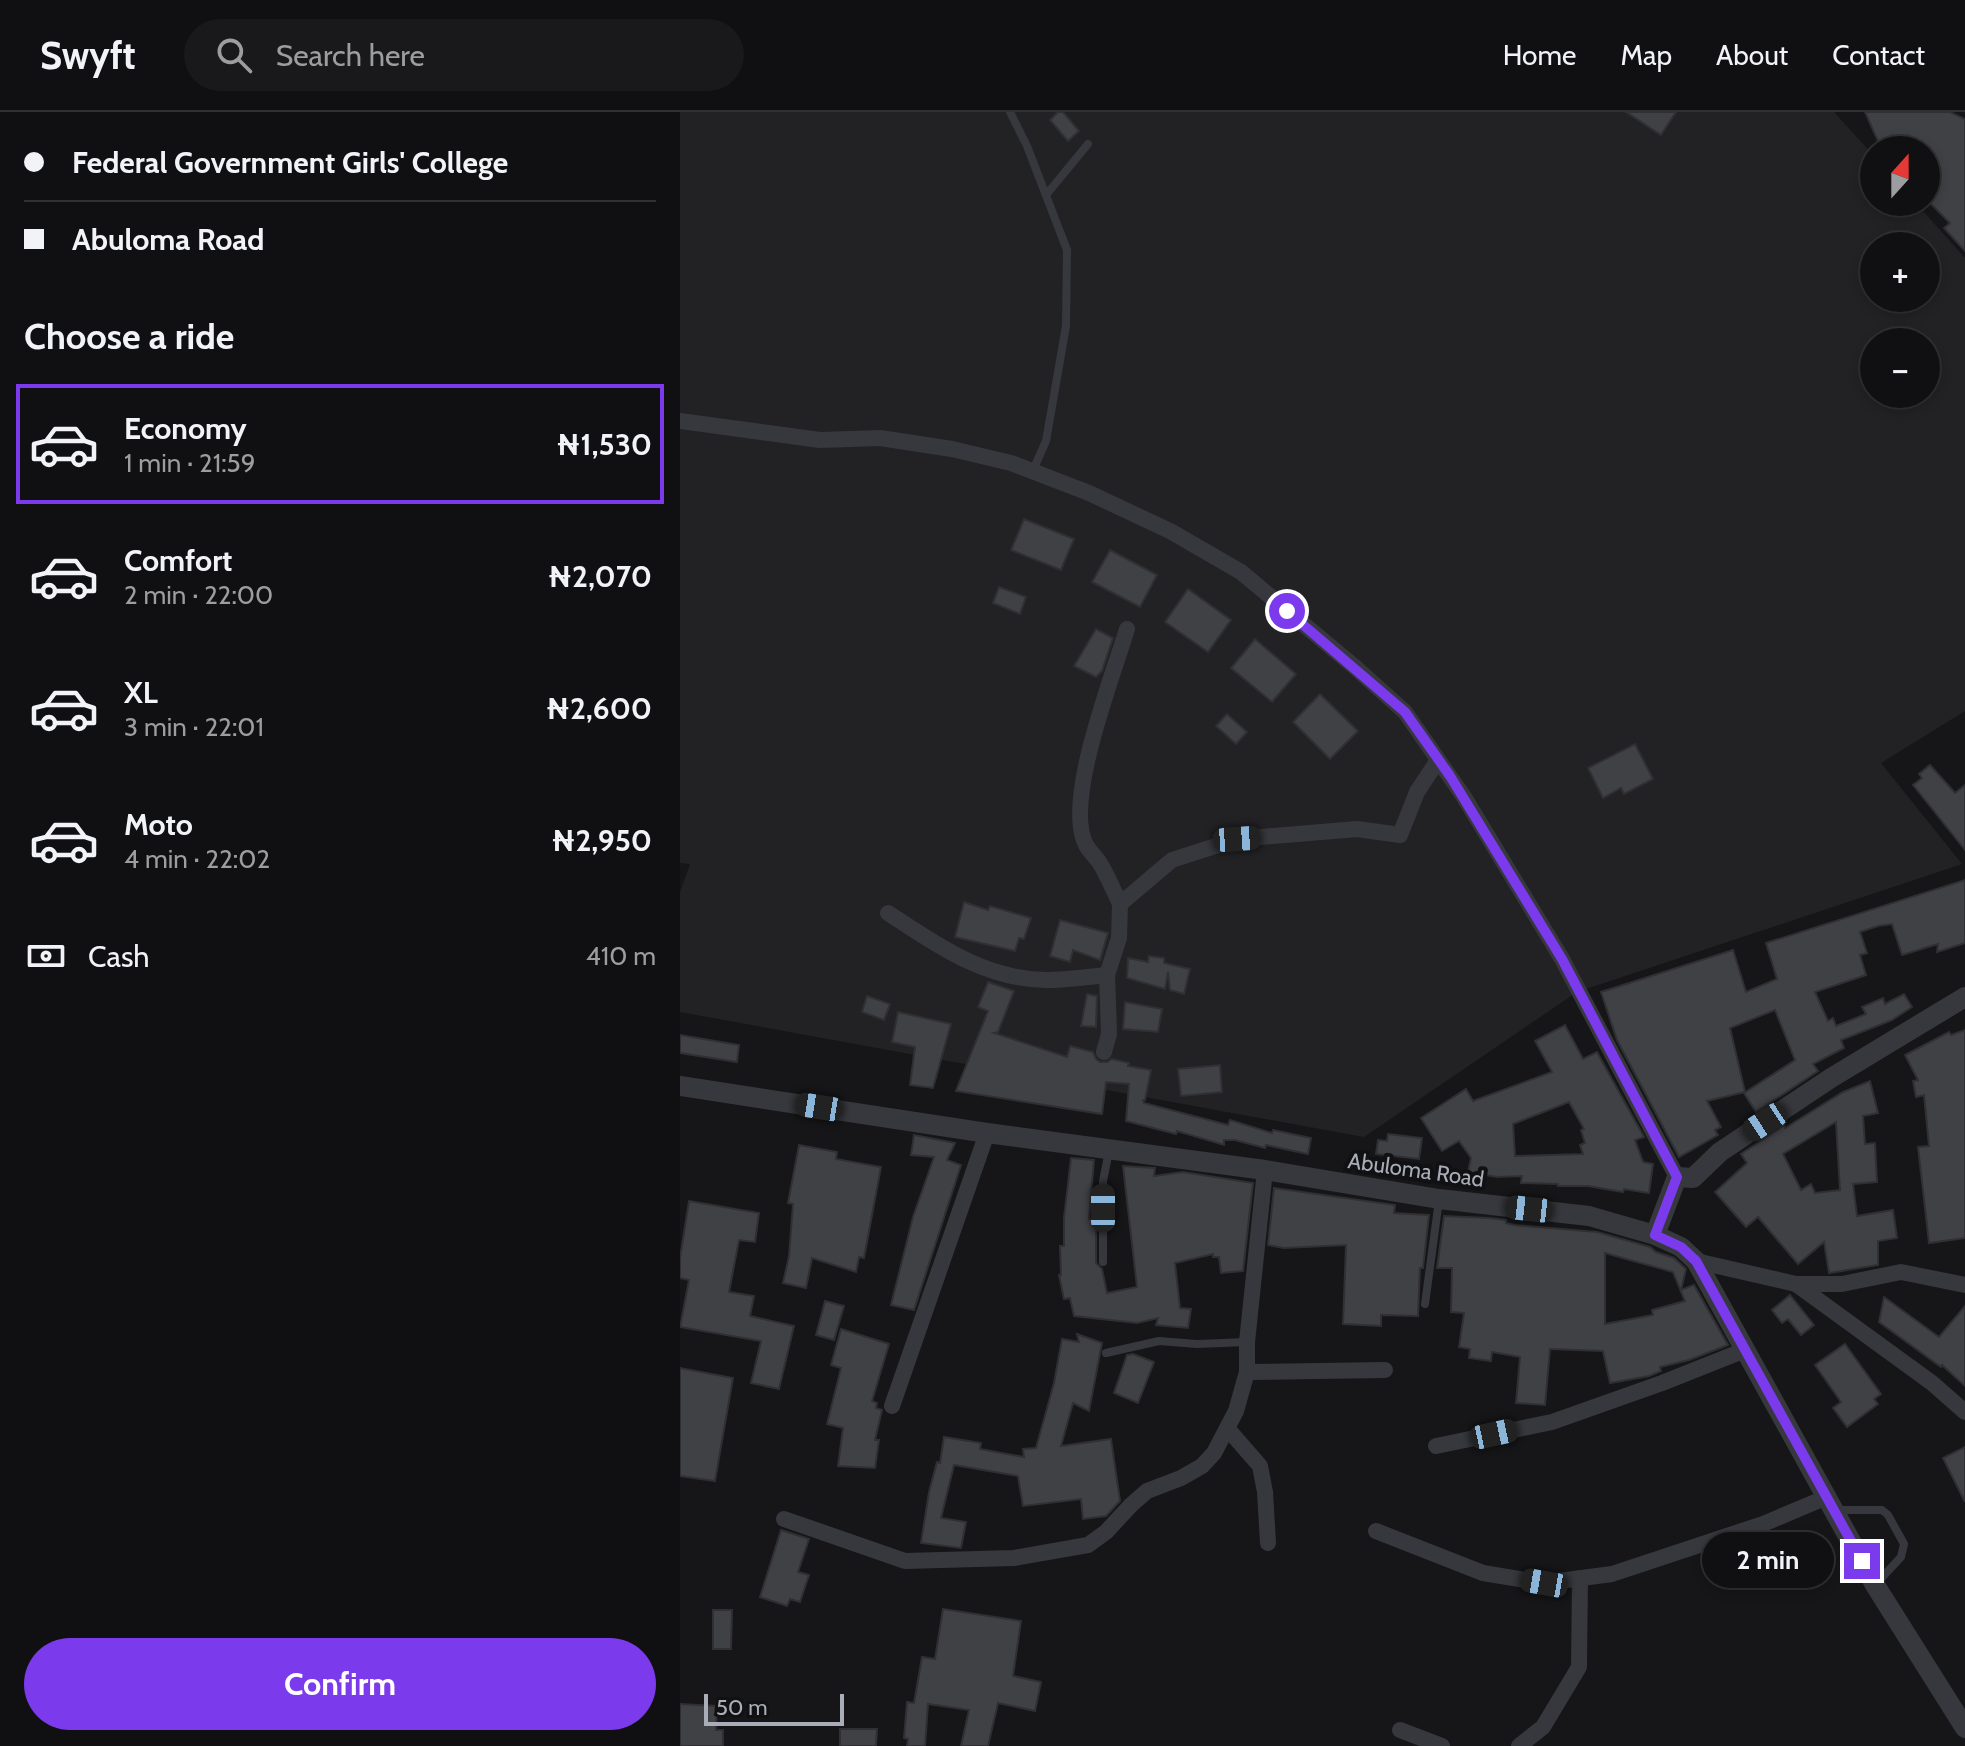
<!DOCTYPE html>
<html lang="en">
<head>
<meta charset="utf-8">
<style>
	:root { --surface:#101012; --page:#19191b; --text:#f1f3f6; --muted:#9c9d9f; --line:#303032; --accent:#7c3aed }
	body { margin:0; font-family:Cabin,sans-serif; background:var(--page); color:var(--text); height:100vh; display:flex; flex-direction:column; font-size:30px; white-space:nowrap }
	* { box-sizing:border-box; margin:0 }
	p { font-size:26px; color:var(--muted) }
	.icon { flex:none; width:44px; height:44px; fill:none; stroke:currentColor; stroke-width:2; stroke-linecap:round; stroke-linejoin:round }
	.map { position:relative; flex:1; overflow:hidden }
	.sheet { display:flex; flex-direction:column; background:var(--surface); width:680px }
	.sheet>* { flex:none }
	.top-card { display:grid; align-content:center; height:176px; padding:0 24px; background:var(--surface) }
	.needle { width:52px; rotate:21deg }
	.fabs { position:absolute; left:1180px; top:24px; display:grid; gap:16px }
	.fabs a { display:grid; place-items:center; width:80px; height:80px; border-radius:50%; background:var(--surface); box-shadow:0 4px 12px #0003,0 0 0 2px var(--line); font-size:40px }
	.scale { position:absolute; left:24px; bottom:20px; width:140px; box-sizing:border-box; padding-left:8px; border:4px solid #a8adb8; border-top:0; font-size:22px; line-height:28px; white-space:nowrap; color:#a8adb8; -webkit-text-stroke:6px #111113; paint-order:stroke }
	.end { position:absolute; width:36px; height:36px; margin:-18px; border:10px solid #7c3aed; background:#fff; box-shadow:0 0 0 4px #fff }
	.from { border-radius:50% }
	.bubble { position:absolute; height:56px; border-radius:28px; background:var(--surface); box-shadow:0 4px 12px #0003,0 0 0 2px var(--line); font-size:26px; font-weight:800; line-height:56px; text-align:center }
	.car { position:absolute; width:24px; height:48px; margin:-24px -12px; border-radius:10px; box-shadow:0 0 6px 2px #0007; background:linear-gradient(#222 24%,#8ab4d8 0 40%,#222 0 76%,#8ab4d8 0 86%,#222 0) }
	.top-card b { display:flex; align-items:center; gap:28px; height:76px; font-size:30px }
	.top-card b+b { border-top:2px solid var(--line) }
	.top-card i { width:20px; height:20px; background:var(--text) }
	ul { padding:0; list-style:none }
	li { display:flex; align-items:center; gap:24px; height:120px; margin:0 16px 12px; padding:0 8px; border:4px solid transparent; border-radius:0px }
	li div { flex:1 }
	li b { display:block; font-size:30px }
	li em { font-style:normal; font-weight:800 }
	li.selected { border-color:var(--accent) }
	li>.icon { width:72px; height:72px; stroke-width:1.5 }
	h2 { padding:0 24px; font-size:36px; line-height:96px }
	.pay { display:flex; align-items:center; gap:20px; height:88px; padding:0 24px; font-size:30px }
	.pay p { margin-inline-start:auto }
	.cta { display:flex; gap:16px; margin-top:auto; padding:16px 24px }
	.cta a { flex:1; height:92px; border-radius:48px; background:var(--accent); color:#fff; font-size:32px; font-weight:800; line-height:92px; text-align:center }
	header { display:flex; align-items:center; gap:48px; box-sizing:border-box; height:112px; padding:0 40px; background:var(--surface); border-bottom:2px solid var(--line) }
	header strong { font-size:38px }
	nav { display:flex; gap:44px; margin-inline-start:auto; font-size:28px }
	.search { width:560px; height:72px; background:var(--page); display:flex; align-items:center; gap:20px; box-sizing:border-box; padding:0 28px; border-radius:44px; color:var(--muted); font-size:30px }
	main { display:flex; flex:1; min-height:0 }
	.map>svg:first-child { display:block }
	.built { fill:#222225; fill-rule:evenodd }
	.building { fill:#404145; stroke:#303034; stroke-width:2; fill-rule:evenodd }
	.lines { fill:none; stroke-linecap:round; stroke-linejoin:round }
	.service { stroke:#37383d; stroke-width:8 }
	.minor { stroke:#37383d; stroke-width:16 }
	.tertiary { stroke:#37383d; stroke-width:20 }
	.route { stroke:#7c3aed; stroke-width:10 }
	.labels { text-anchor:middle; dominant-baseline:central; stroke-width:8; stroke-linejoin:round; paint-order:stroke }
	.street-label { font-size:22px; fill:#a8adb8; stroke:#111113 }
</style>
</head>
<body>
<header>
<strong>Swyft</strong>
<div class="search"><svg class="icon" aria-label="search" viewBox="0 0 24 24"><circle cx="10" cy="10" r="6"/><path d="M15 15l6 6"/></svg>Search here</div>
<nav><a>Home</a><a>Map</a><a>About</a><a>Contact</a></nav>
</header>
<main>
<section class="sheet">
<div class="top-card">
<b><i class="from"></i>Federal Government Girls' College</b>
<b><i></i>Abuloma Road</b>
</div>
<h2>Choose a ride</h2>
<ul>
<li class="selected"><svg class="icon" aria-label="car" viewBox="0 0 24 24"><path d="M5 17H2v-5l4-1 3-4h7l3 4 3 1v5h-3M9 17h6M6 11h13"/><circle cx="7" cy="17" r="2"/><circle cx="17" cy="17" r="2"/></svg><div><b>Economy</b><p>1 min · 21:59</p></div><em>₦1,530</em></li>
<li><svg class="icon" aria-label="car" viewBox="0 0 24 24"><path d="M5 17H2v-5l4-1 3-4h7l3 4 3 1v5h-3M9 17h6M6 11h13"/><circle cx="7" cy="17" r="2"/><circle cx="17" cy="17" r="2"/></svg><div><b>Comfort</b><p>2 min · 22:00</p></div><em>₦2,070</em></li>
<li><svg class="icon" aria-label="car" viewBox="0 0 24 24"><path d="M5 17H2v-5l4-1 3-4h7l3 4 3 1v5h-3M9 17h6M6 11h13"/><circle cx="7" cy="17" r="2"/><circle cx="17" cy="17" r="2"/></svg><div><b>XL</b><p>3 min · 22:01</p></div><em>₦2,600</em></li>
<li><svg class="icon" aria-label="car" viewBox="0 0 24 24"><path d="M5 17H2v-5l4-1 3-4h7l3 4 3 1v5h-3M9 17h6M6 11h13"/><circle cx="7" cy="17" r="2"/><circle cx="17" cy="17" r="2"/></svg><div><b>Moto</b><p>4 min · 22:02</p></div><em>₦2,950</em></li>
</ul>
<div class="pay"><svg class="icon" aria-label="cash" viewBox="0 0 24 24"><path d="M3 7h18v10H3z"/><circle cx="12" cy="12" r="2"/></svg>Cash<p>410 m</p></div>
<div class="cta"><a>Confirm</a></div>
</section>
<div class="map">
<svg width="1285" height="1634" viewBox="0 0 1285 1634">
	<rect width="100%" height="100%" fill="#161618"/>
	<!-- built -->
	<path class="built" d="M0 0H1154L1194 44V90H1235L1285 146V599L1201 651 1282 752 897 880 684 1025 0 900V780L10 752 0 751ZM1194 134H1246V186H1194ZM1194 230H1246V282H1194Z"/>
	<!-- building -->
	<g class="building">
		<polygon points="378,0 383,0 399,19 388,29 370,8"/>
		<polygon points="946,0 996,0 981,23"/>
		<polygon points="1185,0 1270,0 1285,7 1285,139 1264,116 1270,111 1246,87 1246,38 1202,38"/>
		<polygon points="344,407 394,427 381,458 331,438"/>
		<polygon points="430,438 477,463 460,495 412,470"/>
		<polygon points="319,475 346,485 340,502 313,491"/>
		<polygon points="508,477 551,508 528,540 485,510"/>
		<polygon points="416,517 433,526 422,559 416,565 394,554"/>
		<polygon points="575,527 616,562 592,590 551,556"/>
		<polygon points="640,582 678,619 650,647 613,610"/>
		<polygon points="547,602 567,620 556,632 536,614"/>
		<polygon points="955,632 973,667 944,682 941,676 923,686 908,656"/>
		<polygon points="1250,653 1275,681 1285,673 1285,738 1233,673 1242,666 1239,662"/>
		<polygon points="1285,768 1285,831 1257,840 1258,832 1222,843 1212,812 1198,814 1180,820 1187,841 1180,843 1186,863 1135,880 1148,909 1153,906 1156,914 1186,902 1182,895 1203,886 1205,892 1224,882 1232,895 1212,908 1161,928 1164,936 1133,952 1138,959 1076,1000 1064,981 1115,948 1095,898 1050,916 1065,980 1027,989 1041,1015 1035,1018 1038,1023 999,1045 937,928 921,880 1053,838 1066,880 1097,867 1086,831"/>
		<polygon points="284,790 308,798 310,794 351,806 344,827 339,826 335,839 275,825"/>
		<polygon points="380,808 428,821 420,848 393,838 390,850 370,844"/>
		<polygon points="469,844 484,846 484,851 510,857 504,882 490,878 488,860 485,877 447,866 448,846 468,850"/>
		<polygon points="308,870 334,879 318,920 314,921 387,945 390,934 413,940 416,947 420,950 427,950 432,947 449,951 448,954 471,958 465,988 463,988 464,991 548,1013 550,1008 592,1021 593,1018 631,1026 628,1042 586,1033 585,1036 555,1028 544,1028 544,1033 497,1019 496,1022 446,1009 449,972 426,970 422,1002 276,979 308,899 298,895"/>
		<polygon points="407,882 417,884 416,915 401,914"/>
		<polygon points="187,884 210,892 204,908 182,900"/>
		<polygon points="445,890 482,897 478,920 443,917"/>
		<polygon points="218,900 271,912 253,976 230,973 235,935 212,930"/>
		<path d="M885 913 903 947 917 940 964 1025 955 1028 963 1050 973 1052 969 1081 944 1077 943 1080 908 1074H878V1072L841 1071 842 1064 817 1065 788 1060 791 1046 779 1029 762 1039 741 1006 786 977 793 989 872 960 855 929ZM889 990 904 1017 901 1018 905 1031 900 1033 903 1042 835 1044 833 1012Z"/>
		<polygon points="1285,918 1285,1126 1249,1131 1238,1035 1249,1034 1244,983 1236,985 1233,969 1238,968 1225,943 1269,920 1271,923"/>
		<polygon points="0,923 59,933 57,950 0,941"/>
		<polygon points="540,953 542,980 501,984 498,957"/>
		<path d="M1190 969 1198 1001 1183 1004 1185 1032 1195 1031 1197 1070 1173 1072 1177 1104 1213 1098 1217 1126 1198 1129V1153L1149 1161 1144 1130 1118 1152 1078 1105 1066 1115 1035 1080 1067 1051 1061 1042 1104 1013 1105 1016 1163 980ZM1156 1010 1160 1078 1135 1081 1131 1072 1121 1078 1103 1042Z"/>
		<polygon points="708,1022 742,1026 739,1047 696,1042 698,1028 707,1029"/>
		<polygon points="234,1023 275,1031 267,1048 281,1053 234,1198 211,1193 233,1105 254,1045 231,1043"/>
		<polygon points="119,1033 157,1040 156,1047 201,1055 184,1146 179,1145 176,1160 132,1146 126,1176 103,1171 109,1144 113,1092 108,1091"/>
		<polygon points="391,1046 414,1048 409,1107 416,1107 416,1151 422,1157 427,1181 457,1175 443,1054 475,1056 474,1064 503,1060 573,1071 563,1159 541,1161 539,1145 533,1145 533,1142 495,1151 500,1196 511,1197 508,1216 476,1213 478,1206 457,1211 394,1204 390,1186 384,1187 379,1163 381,1163 380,1134 384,1134 384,1106"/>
		<polygon points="594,1076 715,1093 714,1101 749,1103 743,1156 740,1156 738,1204 701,1203 701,1214 663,1212 666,1133 604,1136 588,1133"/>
		<polygon points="9,1089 79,1101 75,1130 59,1128 49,1180 74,1184 70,1204 114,1214 99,1277 71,1271 81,1229 0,1215 9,1168 0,1166 0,1146"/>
		<path d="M764 1104 808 1106 826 1108V1111L835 1113 917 1120 970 1135 976 1140 994 1146 1006 1157 1001 1178 1014 1173 1048 1233 1009 1248 980 1255 981 1259 969 1264 930 1271 923 1239 870 1237 865 1293 836 1291 840 1245 812 1240 811 1249 789 1246 790 1237 779 1235 784 1201 771 1200 772 1156H757ZM925 1141 993 1160 1005 1189 972 1198 973 1203 925 1212Z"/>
		<polygon points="1110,1183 1134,1213 1121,1223 1108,1207 1102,1211 1092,1198"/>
		<polygon points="1204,1185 1259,1225 1285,1194 1285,1274 1262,1253 1261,1255 1199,1210"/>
		<polygon points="145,1189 164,1194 154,1228 136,1223"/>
		<polygon points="161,1217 209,1232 192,1289 197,1291 196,1296 202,1298 195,1328 199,1328 195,1356 158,1354 163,1316 147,1312 161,1256 151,1253"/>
		<polygon points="397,1222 422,1231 409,1299 393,1291 381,1334 431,1327 440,1389 426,1404 403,1407 401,1387 343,1394 338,1364 274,1353 261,1406 286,1410 281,1436 241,1431 249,1380 257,1350 260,1351 264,1325 301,1331 300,1337 344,1345 343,1337 356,1336 374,1271 382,1227 399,1230"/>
		<polygon points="1165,1232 1201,1282 1194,1287 1198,1292 1167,1315 1153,1296 1161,1290 1135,1253"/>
		<polygon points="453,1242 474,1250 458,1291 434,1281 447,1243"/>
		<polygon points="0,1256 53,1266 35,1369 0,1364"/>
		<polygon points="1285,1335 1285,1390 1263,1346"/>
		<polygon points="101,1418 129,1427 118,1460 129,1463 120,1490 110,1487 107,1494 80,1485"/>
		<polygon points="263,1497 341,1509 333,1564 361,1570 355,1599 318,1591 308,1634 281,1634 289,1598 248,1592 245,1634 227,1634 228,1627 224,1626 227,1590 234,1591 242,1545 255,1547"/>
		<polygon points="33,1498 52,1498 51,1537 33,1537"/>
		<polygon points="0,1592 37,1594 36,1618 43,1618 43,1634 0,1634"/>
		<polygon points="160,1617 197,1617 196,1634 160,1634"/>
	</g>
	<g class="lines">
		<!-- service -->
		<g class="service">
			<polyline points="330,0 347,34 387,138 386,214 366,329 353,358"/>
			<polyline points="366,83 408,32"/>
			<polyline points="423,1150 423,1069 429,1039"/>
			<polyline points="745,1192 759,1088"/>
			<polyline points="426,1241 479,1229 517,1232 567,1230"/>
			<polyline points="1155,1398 1202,1398 1208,1403 1224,1432 1221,1445 1196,1472"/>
		</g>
		<!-- minor -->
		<g class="minor">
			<polyline points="0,309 140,328 200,326 272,337 331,351 409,381 490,419 561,460 676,556 725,600 784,685 882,847 997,1065"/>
			<path d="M440 792C434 779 428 765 421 753 417 746 410 740 406 733 383 690 433 564 447 517"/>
			<path d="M208 801C257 833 304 867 365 868 385 868 406 865 427 863"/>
			<polyline points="424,940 429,922 427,863 439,826 440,792 492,748 557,727 677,717 720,723 737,680 758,648"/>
			<polyline points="1016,1149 1116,1172 1252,1271 1285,1300"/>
			<polyline points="1116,1172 1162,1172 1221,1160 1285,1173"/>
			<polyline points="567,1260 705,1258"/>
			<polyline points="212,1294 307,1021"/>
			<polyline points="547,1316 580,1354 585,1380 588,1431"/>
			<polyline points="756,1334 872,1310 982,1271 1065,1238"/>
			<polyline points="104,1407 225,1449 334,1446 408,1433 426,1420 451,1393 467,1379 501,1366 522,1354 534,1341 556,1299 567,1260 567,1230 585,1058"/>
			<polyline points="696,1419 803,1461 864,1471 932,1462 1083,1412 1147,1385"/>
			<polyline points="720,1618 762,1634"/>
			<polyline points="839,1634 863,1615 899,1555 900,1466"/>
		</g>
		<!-- tertiary -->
		<g class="tertiary">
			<polyline points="0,974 307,1021 585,1058 759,1087 909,1104 975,1123 1001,1135 1016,1149 1195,1473 1285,1616"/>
			<polyline points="975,1123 997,1065 1013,1066 1040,1040 1151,966 1285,885"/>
		</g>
	</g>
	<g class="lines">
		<!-- route -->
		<polyline class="route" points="607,499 725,600 770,664 882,847 997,1065 975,1123 1001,1135 1016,1149 1182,1449"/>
	</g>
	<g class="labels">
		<!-- street labels -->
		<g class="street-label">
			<text transform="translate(736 1058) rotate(8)">Abuloma Road</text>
		</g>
	</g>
</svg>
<div class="fabs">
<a><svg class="needle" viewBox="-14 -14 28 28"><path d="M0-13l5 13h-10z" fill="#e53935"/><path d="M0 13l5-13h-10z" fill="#9c9d9f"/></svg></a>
<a>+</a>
<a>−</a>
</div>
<div class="scale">50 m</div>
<i class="end from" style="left:607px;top:499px"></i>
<i class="end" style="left:1182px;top:1449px"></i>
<div class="bubble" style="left:1022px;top:1420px;width:132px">2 min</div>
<i class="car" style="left:557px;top:727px;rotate:86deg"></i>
<i class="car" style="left:139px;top:995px;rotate:279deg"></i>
<i class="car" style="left:1085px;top:1010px;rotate:237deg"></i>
<i class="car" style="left:423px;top:1096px;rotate:0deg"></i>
<i class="car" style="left:849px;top:1097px;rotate:276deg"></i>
<i class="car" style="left:814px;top:1322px;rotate:78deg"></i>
<i class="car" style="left:864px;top:1471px;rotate:280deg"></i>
</div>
</main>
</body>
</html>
